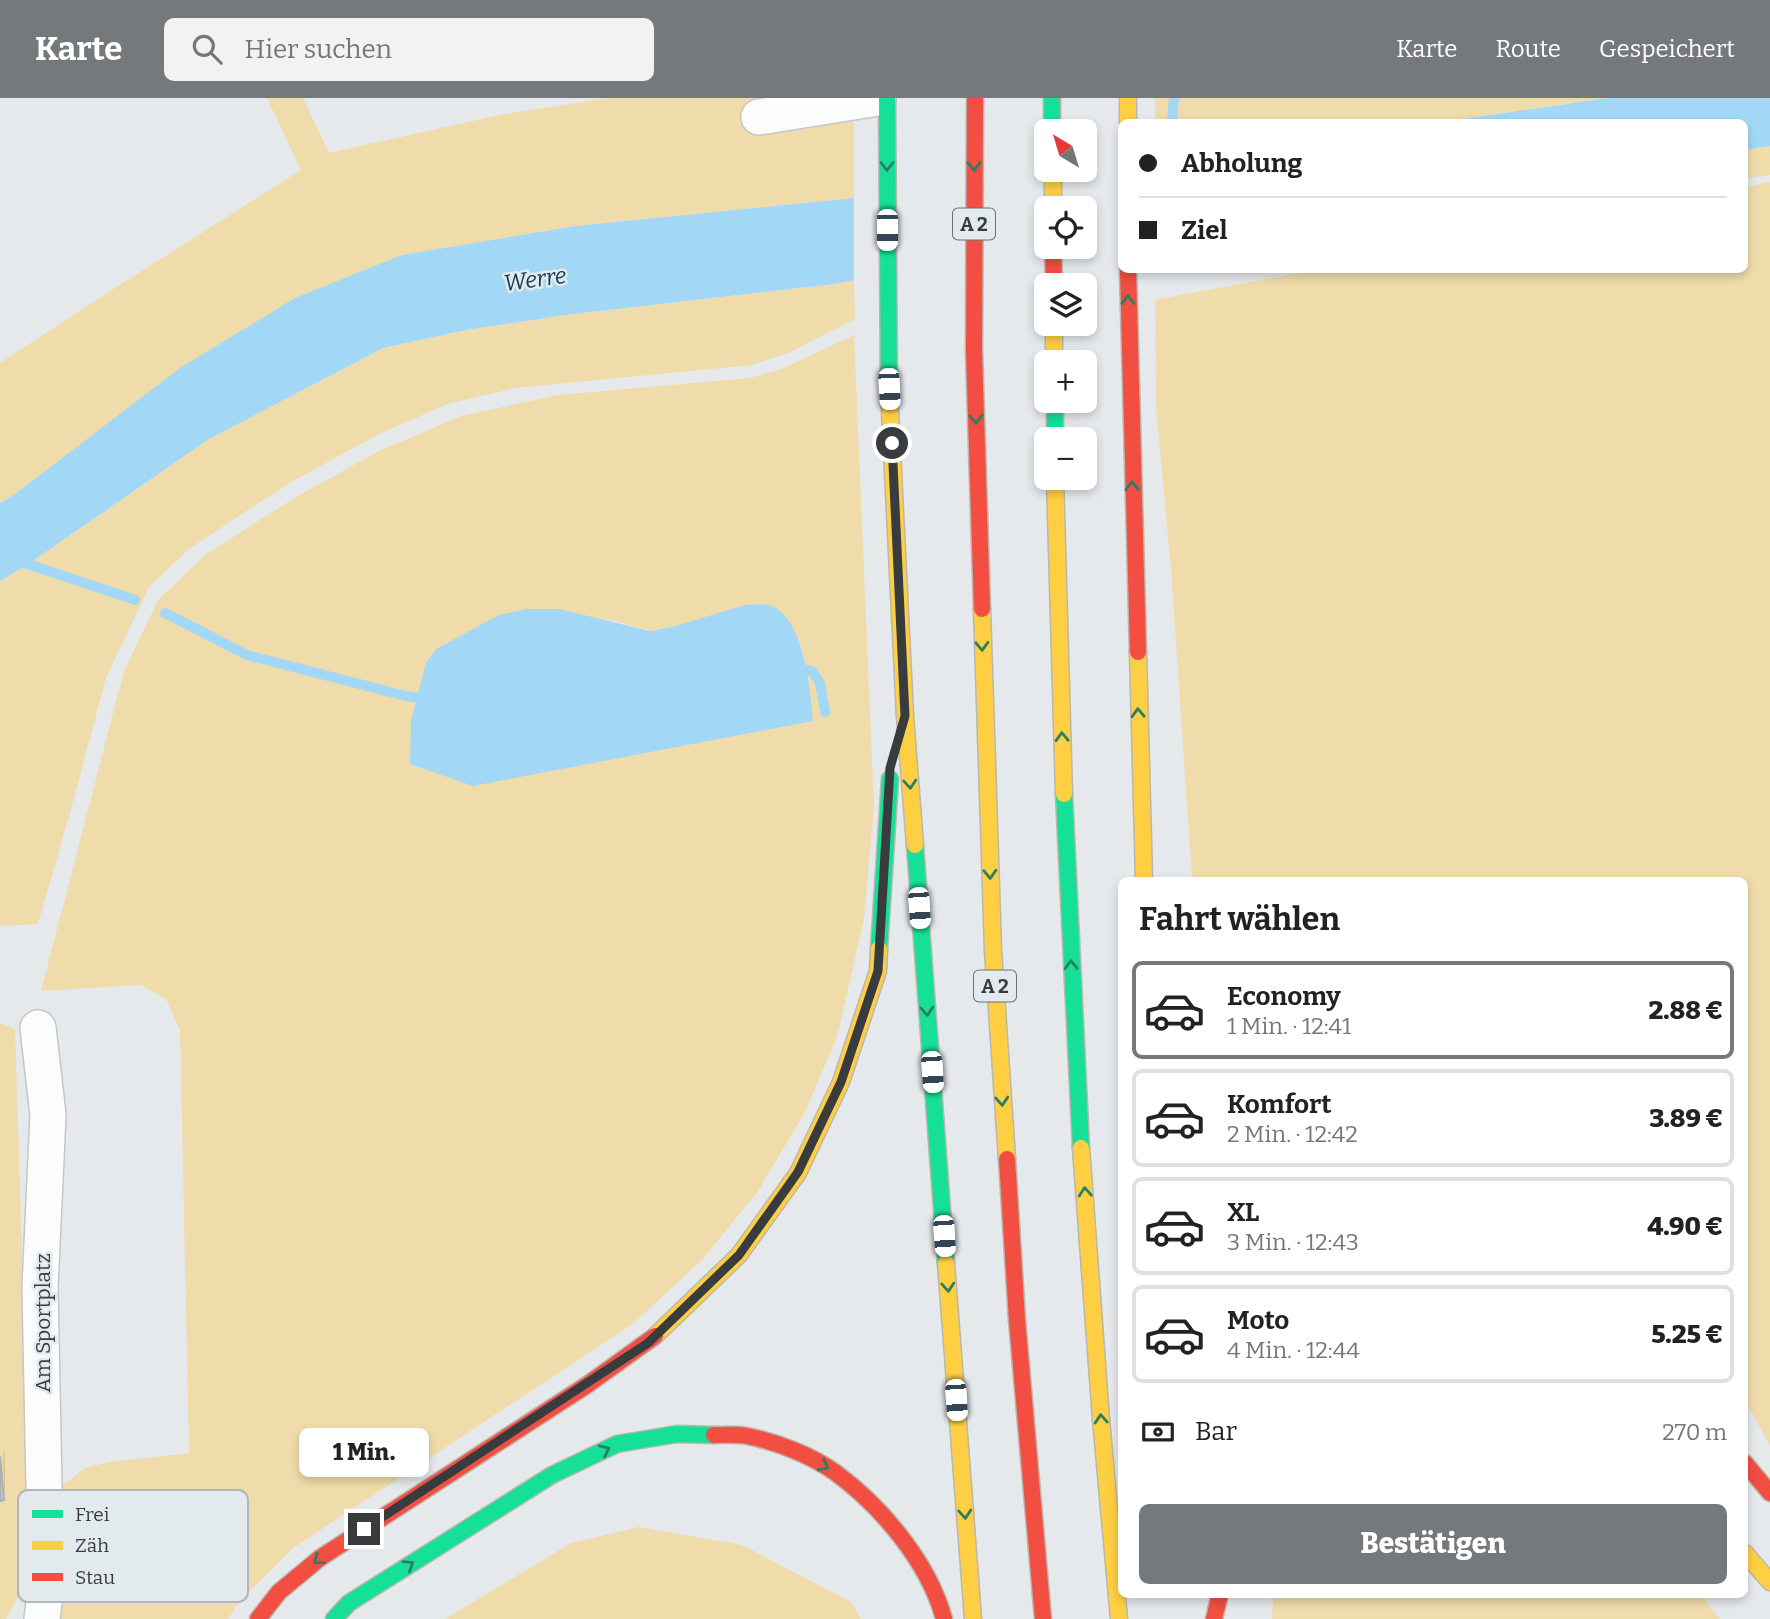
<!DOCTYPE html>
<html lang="de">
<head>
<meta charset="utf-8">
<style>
	:root { --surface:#fff; --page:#f2f2f2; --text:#222; --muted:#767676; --line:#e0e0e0; --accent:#76797b }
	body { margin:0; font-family:Bitter,serif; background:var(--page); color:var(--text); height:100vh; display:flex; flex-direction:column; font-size:26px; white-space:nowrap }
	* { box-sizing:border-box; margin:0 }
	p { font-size:23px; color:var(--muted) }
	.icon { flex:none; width:38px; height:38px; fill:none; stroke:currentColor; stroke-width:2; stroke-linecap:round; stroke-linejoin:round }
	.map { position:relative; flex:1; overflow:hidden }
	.drawer { position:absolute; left:1118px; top:779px; width:630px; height:721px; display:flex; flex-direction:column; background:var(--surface); border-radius:10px; box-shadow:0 4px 10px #0003 }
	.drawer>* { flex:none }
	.banner { position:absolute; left:1118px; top:21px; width:630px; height:154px; border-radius:10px; box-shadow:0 4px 10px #0003; display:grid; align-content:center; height:154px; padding:0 21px; background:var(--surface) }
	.needle { width:46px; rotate:322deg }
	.controls { position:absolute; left:1034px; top:21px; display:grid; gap:14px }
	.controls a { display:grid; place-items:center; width:63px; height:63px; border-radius:10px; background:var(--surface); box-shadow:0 4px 10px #0003; font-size:35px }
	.end { position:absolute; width:32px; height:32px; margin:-16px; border:9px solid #393c3e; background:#fff; box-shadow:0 0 0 4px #fff }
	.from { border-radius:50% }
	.bubble { position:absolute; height:49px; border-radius:10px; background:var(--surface); box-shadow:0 4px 10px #0003; font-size:23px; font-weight:800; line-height:49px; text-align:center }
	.car { position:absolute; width:21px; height:42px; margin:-21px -10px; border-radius:9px; box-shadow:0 0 5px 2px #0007; background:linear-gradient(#fff 24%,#345 0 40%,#fff 0 76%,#345 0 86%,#fff 0) }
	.banner b { display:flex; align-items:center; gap:24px; height:66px; font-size:26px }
	.banner b+b { border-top:2px solid var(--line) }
	.banner i { width:18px; height:18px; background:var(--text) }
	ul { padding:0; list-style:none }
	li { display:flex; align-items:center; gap:21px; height:98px; margin:0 14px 10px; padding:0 7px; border:4px solid var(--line); border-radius:10px }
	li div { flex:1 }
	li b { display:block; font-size:26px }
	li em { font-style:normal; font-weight:800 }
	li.current { border-color:var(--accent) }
	li>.icon { width:63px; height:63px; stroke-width:1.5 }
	h2 { padding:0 21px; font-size:32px; line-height:84px }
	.pay { display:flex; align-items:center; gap:18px; height:77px; padding:0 21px; font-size:26px }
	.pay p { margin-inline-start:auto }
	.action { display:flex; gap:14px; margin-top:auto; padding:14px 21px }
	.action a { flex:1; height:80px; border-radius:10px; background:var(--accent); color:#fff; font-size:28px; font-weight:800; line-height:80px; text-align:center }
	header { display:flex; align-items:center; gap:42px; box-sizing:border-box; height:98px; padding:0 35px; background:var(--accent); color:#fff }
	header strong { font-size:33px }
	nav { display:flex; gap:38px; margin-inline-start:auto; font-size:24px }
	.search { width:490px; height:63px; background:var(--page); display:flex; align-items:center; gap:18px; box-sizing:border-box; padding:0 24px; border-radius:10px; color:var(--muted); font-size:26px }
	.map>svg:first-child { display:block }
	.green { fill:#efdcaa; fill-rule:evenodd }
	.water { fill:#a2d8f6 }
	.pier { fill:#e6e9eb; fill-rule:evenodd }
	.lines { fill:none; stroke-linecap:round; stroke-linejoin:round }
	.stream { stroke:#a2d8f6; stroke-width:10 }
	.building { fill:#b6cbd6; stroke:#adafb1; stroke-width:2; filter:url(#shadow) }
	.street-casing { stroke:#c4c6c8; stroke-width:38 }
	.fast-casing { stroke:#bab7ae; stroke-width:19 }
	.slow-casing { stroke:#bab7ae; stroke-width:19 }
	.jam-casing { stroke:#bab7ae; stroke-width:19 }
	.street { stroke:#fbfcfc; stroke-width:35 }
	.fast { stroke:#16e098; stroke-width:16 }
	.slow { stroke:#ffcf43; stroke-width:16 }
	.jam { stroke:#f24e42; stroke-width:16 }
	.oneway { stroke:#2b7e62 }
	.route { stroke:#393c3e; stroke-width:9 }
	.labels { text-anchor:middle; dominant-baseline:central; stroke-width:5; stroke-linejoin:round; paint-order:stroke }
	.shield { fill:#e3eaee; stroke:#6c7073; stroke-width:2 }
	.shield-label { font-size:19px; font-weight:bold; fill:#393c3e }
	.street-label { font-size:21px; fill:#393c3e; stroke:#e3eaee }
	.water-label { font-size:23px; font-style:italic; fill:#103c51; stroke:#e3eaee }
	.key { fill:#e3eaee; stroke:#b0b6b9; stroke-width:2 }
	.key-label { font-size:19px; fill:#393c3e }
</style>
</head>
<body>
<header>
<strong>Karte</strong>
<div class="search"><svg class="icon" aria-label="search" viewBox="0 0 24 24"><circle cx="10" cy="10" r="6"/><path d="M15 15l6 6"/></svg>Hier suchen</div>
<nav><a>Karte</a><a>Route</a><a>Gespeichert</a></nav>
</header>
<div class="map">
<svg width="1770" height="1521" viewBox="0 0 1770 1521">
	<defs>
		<filter id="shadow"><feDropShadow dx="6" dy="-6" stdDeviation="2" flood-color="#0004"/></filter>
	</defs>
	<rect width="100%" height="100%" fill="#e6e9eb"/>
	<!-- green -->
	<g class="green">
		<polygon points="267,0 303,0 329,55 504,16 609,0 854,0 854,100 575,128 402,157 0,405 0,265 107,195 301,72"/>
		<polygon points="1155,0 1608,0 1442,24 1155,24"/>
		<polygon points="1770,48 1770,77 1745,80 1745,52"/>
		<polygon points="1770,84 1770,1348 1745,1302 1745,782 1192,782 1171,471 1156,309 1155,202 1315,172 1745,172 1745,89"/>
		<polygon points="854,182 855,221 788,255 752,267 515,290 448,306 381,335 291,384 190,450 149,489 106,580 70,715 38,826 0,828 0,483 27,467 209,341 383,250 466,232 565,217 834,186"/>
		<path d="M854 237 874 709 864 821 837 939 805 1014 758 1093 702 1162 634 1225 293 1450 240 1503 228 1521H60L57 1392 85 1370 109 1364 189 1355 180 932 166 901 141 887 41 893 124 573 158 502 205 457 296 399 379 353 461 318 558 297 750 280 784 270ZM608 521 650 533 672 529 412 634 411 623Z"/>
		<polygon points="0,925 15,931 32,1474 6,1521 0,1521"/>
		<polygon points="639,1429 742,1447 851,1504 861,1521 445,1521 571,1445"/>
		<polygon points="1273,1496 1700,1496 1720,1521 1272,1521"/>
	</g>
	<!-- water -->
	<g class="water">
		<polygon points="1608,0 1770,0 1770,48 1745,52 1745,24 1442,24"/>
		<polygon points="1054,72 1085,72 1085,110 1046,110 854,182 834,186 565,217 466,232 383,250 209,341 27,467 0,483 0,405 15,396 180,270 295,200 402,157 575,128 854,100"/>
		<path d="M745 507C753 507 765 505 772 508 804 521 811 594 813 623L473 688 410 666 411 623 426 565 436 551 499 517 526 511H559L650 533 672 529Z"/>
	</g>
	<!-- pier -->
	<path class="pier" d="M1122 59V146L854 185V96L1046 69V72H1085V64ZM1046 110H1085V149H1046Z"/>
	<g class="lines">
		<!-- stream -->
		<g class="stream">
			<polyline points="1172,24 1174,0"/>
			<polyline points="0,457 135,502"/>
			<polyline points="165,515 247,557 406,598 429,601"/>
			<polyline points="796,570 812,573 820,585 825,614"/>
		</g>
	</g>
	<!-- building -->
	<polygon class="building" points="0,1358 4,1402 0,1403"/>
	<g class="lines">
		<defs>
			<g id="street">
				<polyline points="759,19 878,0"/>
				<polyline points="38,930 48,1017 40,1189 46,1488 42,1521"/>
			</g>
			<g id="fast">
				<polyline points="887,0 889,292"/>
				<polyline points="1052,0 1052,33"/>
				<polyline points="1055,303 1055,341"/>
				<polyline points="1064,696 1081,1050"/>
				<polyline points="915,747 946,1165"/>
				<polyline points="879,851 890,681"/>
				<polyline points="334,1521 349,1505 552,1377 617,1346 677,1336 714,1337"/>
			</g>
			<g id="slow">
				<polyline points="1128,0 1128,24"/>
				<polyline points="1053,72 1053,110"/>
				<polyline points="1054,226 1054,264"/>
				<polyline points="889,292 905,618 915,747"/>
				<polyline points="1055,380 1064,696"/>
				<polyline points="982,511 993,852 1007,1061"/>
				<polyline points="1138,554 1144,782"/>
				<polyline points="1081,1050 1101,1321 1119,1521"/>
				<polyline points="946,1165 973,1521"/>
				<polyline points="655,1238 739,1157 798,1075 841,984 878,873 879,851"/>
				<polyline points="1745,1455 1770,1484"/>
			</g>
			<g id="jam">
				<polyline points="975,0 974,253 982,511"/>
				<polyline points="1053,149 1054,187"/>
				<polyline points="1128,172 1138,554"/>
				<polyline points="1007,1061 1017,1222 1043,1521"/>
				<path d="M714 1337C725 1337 736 1336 747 1338 777 1344 811 1357 836 1375 882 1409 929 1465 944 1521"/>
				<polyline points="1745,1365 1770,1395"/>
				<polyline points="258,1521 279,1494 320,1460 587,1287 655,1238"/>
				<polyline points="1214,1521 1220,1496"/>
			</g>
		</defs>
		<!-- street casing -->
		<use href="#street" class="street-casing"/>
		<!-- fast casing -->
		<use href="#fast" class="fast-casing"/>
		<!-- slow casing -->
		<use href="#slow" class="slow-casing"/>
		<!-- jam casing -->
		<use href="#jam" class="jam-casing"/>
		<!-- street -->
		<use href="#street" class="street"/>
		<!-- fast -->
		<use href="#fast" class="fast"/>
		<!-- slow -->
		<use href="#slow" class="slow"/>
		<!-- jam -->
		<use href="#jam" class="jam"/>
	</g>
	<!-- one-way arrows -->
	<defs><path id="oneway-chevron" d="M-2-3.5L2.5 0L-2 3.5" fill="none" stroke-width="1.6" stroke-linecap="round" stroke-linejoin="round" transform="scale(1.75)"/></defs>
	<g class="oneway">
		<use href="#oneway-chevron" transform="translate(887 68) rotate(90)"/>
		<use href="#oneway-chevron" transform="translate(974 68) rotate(90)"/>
		<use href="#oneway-chevron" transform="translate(1128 202) rotate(-90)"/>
		<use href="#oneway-chevron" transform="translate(976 321) rotate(88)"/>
		<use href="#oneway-chevron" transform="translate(1132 388) rotate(-92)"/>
		<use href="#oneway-chevron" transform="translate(982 548) rotate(88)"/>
		<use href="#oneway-chevron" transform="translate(1138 615) rotate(-92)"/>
		<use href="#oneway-chevron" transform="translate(1062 639) rotate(-92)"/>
		<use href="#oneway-chevron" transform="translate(910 686) rotate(86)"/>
		<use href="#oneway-chevron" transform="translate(990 776) rotate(88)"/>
		<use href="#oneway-chevron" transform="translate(1071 867) rotate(-92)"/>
		<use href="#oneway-chevron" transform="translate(927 913) rotate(86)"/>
		<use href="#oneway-chevron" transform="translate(1002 1003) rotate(86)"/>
		<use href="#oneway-chevron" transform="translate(1085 1094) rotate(-94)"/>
		<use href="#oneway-chevron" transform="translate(948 1189) rotate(86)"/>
		<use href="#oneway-chevron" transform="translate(1101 1321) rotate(-94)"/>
		<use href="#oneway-chevron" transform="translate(605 1352) rotate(-25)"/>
		<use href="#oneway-chevron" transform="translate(824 1368) rotate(26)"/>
		<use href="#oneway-chevron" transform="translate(965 1416) rotate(86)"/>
		<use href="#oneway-chevron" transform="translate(318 1462) rotate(143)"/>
		<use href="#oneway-chevron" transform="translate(409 1467) rotate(-32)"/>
	</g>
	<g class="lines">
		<!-- route -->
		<polyline class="route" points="364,1431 648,1245 739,1157 798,1074 841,984 878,873 890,670 905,618 892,345"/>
	</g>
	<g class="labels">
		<!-- shield labels -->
		<g class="shield">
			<rect x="953" y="110.5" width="42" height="31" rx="5"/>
			<rect x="974" y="872.5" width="42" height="31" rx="5"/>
		</g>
		<g class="shield-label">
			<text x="974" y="126">A 2</text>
			<text x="995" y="888">A 2</text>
		</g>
		<!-- street labels -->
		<g class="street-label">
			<text transform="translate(43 1225) rotate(-90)">Am Sportplatz</text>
		</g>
		<!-- water labels -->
		<g class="water-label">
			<text transform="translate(535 181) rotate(-8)">Werre</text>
		</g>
	</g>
	<!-- legend -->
	<rect x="18" y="1392" width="230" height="112" rx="10" class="key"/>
	<rect x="32" y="1412" width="31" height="8" fill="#16e098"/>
	<rect x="32" y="1443" width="31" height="9" fill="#ffcf43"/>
	<rect x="32" y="1475" width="31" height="8" fill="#f24e42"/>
	<g class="key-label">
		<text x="75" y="1423">Frei</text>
		<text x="75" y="1454">Zäh</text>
		<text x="75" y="1486">Stau</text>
	</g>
</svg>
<div class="controls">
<a><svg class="needle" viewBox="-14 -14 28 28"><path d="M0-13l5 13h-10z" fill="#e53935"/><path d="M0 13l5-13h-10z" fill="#767676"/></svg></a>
<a><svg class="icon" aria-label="locate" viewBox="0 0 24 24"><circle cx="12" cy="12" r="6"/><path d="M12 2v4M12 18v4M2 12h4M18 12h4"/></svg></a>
<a><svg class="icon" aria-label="layers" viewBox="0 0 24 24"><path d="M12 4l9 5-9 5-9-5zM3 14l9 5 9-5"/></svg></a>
<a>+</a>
<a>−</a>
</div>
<i class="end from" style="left:892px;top:345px"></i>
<i class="end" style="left:364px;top:1431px"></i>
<div class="bubble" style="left:299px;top:1330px;width:130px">1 Min.</div>
<i class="car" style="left:887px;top:132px;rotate:180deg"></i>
<i class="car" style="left:889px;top:291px;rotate:177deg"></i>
<i class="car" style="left:919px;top:810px;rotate:176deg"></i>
<i class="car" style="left:932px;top:974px;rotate:176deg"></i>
<i class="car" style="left:944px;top:1138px;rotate:176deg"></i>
<i class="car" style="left:956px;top:1302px;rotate:176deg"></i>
<div class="banner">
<b><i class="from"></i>Abholung</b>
<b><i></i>Ziel</b>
</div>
<section class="drawer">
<h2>Fahrt wählen</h2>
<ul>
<li class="current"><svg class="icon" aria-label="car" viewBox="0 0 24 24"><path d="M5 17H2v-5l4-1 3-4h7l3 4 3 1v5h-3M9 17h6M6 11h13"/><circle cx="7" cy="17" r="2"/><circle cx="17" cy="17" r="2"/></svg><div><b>Economy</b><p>1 Min. · 12:41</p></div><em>2.88 €</em></li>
<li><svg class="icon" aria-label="car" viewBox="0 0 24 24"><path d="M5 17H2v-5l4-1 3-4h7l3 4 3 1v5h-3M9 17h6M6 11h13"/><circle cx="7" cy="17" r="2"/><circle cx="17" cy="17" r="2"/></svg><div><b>Komfort</b><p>2 Min. · 12:42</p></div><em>3.89 €</em></li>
<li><svg class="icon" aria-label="car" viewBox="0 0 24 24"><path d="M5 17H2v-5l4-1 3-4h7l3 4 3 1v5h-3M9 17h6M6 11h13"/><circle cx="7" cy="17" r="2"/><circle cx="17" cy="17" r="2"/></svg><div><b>XL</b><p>3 Min. · 12:43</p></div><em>4.90 €</em></li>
<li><svg class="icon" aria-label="car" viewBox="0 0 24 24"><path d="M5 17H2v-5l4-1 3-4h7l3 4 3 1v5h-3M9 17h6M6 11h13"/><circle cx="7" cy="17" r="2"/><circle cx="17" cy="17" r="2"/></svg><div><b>Moto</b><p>4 Min. · 12:44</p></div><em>5.25 €</em></li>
</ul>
<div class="pay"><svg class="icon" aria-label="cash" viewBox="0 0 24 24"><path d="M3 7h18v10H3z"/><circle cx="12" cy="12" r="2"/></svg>Bar<p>270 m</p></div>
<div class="action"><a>Bestätigen</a></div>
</section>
</div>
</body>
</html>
